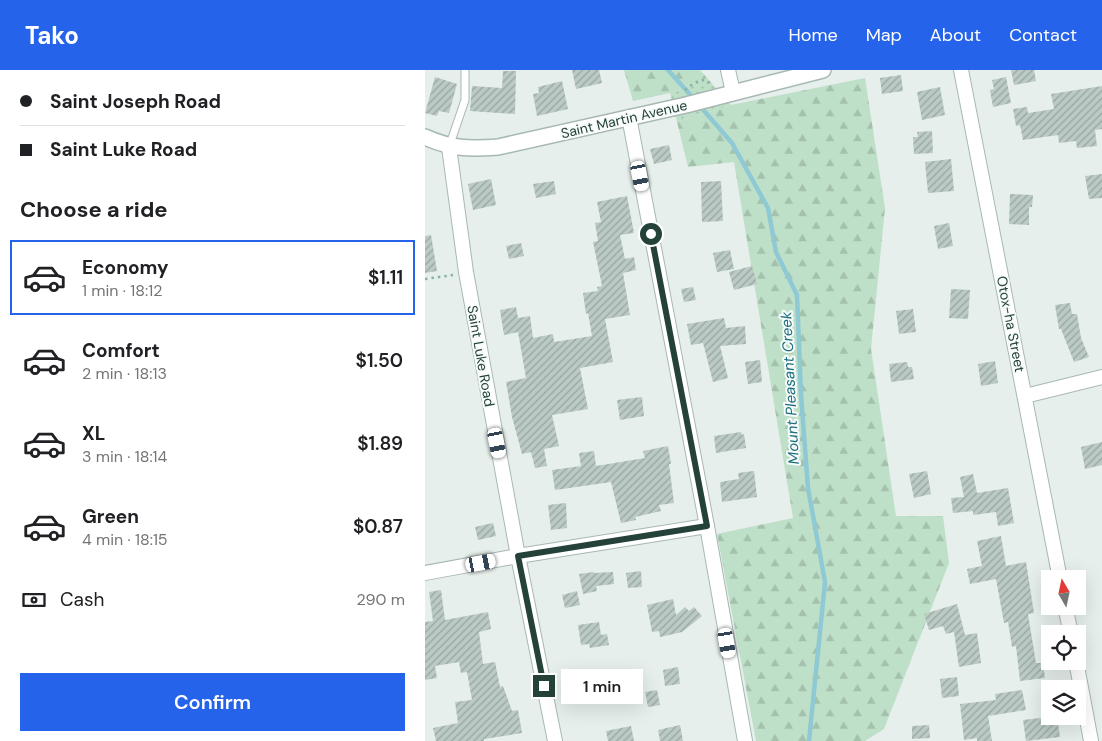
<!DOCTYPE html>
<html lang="en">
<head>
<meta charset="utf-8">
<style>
	:root { --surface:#fff; --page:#f2f2f2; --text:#202124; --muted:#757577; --line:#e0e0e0; --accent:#2563eb }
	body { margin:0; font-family:"DM Sans",sans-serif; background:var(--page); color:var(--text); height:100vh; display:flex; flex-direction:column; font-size:19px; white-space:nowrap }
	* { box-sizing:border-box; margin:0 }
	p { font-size:16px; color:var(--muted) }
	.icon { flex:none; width:28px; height:28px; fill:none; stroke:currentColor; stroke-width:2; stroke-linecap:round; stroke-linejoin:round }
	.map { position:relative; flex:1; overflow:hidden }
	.panel { display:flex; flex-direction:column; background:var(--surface); width:425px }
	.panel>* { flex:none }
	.guide { display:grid; align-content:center; height:110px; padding:0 20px; background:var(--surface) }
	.needle { width:32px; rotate:351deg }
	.fabs { position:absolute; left:616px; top:500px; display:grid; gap:10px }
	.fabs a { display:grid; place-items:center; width:45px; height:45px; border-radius:0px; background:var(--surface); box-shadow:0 5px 20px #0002; font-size:25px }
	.end { position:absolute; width:22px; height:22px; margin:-11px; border:6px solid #24423a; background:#fff; box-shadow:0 0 0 2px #fff }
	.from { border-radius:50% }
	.bubble { position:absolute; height:35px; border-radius:0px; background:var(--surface); box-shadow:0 5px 20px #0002; font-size:16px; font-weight:600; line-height:35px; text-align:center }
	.car { position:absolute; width:15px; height:30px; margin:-15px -8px; border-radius:6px; box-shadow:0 0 4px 1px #0007; background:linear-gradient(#fff 24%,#345 0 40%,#fff 0 76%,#345 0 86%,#fff 0) }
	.guide b { display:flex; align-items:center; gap:18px; height:48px; font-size:19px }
	.guide b+b { border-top:1px solid var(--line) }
	.guide i { width:12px; height:12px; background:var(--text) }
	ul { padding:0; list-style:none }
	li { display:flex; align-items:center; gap:15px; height:75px; margin:0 10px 8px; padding:0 10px; border:2px solid transparent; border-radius:0px }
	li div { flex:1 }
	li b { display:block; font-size:19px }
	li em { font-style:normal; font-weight:600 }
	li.current { border-color:var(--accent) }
	li>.icon { width:45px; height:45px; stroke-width:1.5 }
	h2 { padding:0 20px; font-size:22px; line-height:60px }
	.pay { display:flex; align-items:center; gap:12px; height:55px; padding:0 20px; font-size:19px }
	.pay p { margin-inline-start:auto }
	.button { display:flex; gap:10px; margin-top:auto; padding:10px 20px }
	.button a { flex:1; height:58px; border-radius:0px; background:var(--accent); color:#fff; font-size:20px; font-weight:600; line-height:58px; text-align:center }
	header { display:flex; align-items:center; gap:30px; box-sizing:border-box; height:70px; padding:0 25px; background:var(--accent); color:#fff }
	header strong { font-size:24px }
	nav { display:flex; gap:28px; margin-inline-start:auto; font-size:18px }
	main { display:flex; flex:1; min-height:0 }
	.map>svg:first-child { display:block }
	.green { fill:url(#green-dots) }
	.forest { fill:url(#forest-firs) }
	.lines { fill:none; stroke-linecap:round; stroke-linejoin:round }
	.stream { stroke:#8ec9d4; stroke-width:4.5 }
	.building { fill:url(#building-hatch) }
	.service-casing { stroke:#a8b8b2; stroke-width:9 }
	.minor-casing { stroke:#a8b8b2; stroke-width:16 }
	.tertiary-casing { stroke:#a8b8b2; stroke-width:18 }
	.path { stroke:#86b3a5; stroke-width:2.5; stroke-dasharray:2.5 4; stroke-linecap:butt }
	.service { stroke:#fff; stroke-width:7 }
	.minor { stroke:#fff; stroke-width:14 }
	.tertiary { stroke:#fff; stroke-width:15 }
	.route { stroke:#24423a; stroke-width:6 }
	.labels { text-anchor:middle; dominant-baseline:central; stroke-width:4; stroke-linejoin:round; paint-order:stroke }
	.street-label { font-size:14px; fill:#24423a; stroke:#f7fbf9 }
	.water-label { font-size:15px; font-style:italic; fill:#1c6f80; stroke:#f7fbf9 }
</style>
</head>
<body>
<header>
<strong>Tako</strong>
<nav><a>Home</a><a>Map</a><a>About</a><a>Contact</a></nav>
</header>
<main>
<section class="panel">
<div class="guide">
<b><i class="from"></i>Saint Joseph Road</b>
<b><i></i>Saint Luke Road</b>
</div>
<h2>Choose a ride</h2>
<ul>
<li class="current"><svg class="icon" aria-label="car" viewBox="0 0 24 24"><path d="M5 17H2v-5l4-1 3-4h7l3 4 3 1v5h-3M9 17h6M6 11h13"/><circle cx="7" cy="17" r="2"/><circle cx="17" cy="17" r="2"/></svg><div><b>Economy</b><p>1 min · 18:12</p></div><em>$1.11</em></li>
<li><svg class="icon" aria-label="car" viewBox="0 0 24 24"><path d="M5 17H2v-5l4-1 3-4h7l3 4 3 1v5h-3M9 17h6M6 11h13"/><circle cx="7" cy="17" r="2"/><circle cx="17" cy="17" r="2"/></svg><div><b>Comfort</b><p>2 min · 18:13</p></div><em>$1.50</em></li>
<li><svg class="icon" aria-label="car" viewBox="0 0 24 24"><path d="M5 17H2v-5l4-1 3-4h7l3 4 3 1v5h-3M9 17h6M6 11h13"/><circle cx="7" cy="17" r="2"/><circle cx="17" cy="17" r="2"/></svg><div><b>XL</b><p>3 min · 18:14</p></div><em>$1.89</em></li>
<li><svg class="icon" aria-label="car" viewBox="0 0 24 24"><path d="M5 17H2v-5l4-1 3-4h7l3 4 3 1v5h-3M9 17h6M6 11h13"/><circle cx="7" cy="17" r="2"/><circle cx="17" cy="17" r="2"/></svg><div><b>Green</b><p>4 min · 18:15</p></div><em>$0.87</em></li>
</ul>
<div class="pay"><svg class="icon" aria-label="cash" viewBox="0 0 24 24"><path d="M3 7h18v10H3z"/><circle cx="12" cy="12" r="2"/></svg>Cash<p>290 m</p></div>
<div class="button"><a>Confirm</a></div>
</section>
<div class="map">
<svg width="677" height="671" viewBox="0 0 677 671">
	<defs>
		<pattern id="green-dots" width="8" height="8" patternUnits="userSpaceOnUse" patternTransform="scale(1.25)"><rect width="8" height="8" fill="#bfe0c8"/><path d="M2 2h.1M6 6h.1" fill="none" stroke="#a4c1ad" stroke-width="1.8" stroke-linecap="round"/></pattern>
		<pattern id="forest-firs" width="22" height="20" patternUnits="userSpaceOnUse" patternTransform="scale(1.25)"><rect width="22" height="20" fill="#bfe0c8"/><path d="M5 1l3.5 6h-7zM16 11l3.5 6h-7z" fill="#a4c1ad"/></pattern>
		<pattern id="building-hatch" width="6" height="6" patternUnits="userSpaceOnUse" patternTransform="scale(1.25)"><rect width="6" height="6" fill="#bbcac4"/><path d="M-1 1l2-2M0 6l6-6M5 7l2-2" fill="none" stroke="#98a6a0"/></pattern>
	</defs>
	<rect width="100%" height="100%" fill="#e6efeb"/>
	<!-- green -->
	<polygon class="green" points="282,8 306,35 252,52 245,23"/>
	<!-- forest -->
	<g class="forest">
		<polygon points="199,0 275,0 282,8 245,23 208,31"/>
		<polygon points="440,8 460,138 446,279 471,446 518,446 524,493 459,659 440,671 331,671 292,464 368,448 309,92 263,97 252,52 306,35"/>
	</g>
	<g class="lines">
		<!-- stream -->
		<g class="stream">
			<polyline points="243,0 269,29"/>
			<polyline points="274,35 307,73 343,138 351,182 372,225 376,325 383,418 400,512 384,671"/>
		</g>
	</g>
	<!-- building -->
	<g class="building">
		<polygon points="147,0 174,0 177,13 151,19"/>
		<polygon points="586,0 609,0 611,11 589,15"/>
		<polygon points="78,1 91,1 90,44 45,41 47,16 77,18"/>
		<polygon points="476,5 478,21 457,24 455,8"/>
		<polygon points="10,7 32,14 24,43 14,41 12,46 0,43"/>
		<polygon points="581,7 586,33 568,37 565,20 569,19 567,10"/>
		<polygon points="137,11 143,39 112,46 108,24 114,23 113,17"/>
		<polygon points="677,16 677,59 670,60 672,76 652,78 651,71 634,73 633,65 598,70 595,55 591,56 588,39 602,37 603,43 629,39 626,24"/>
		<polygon points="515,17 520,45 497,50 492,22"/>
		<polygon points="507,61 508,83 489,84 488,67 493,67 492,62"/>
		<polygon points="244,75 247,90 229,94 225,79"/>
		<polygon points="526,89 529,121 503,123 500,92"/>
		<polygon points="677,104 677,128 664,129 660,106"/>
		<polygon points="66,109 71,135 48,140 43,114"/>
		<polygon points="129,111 131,124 111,128 108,114"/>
		<polygon points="296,111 298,151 277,152 276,112"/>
		<polygon points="585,124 608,125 607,137 604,137 604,155 584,154"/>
		<polygon points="202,126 209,163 195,165 200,189 209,187 211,200 198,203 205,245 180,249 188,292 155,298 163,339 127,345 134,376 119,379 122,396 110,398 106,382 97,384 87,347 81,312 101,308 93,262 79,265 75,240 91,237 93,248 105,246 108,268 128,264 129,272 167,266 163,243 161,244 158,223 173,221 172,217 177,216 168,172 173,171 170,153 176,152 172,132"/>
		<polygon points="524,153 528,176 513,179 509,156"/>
		<polygon points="6,165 12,201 0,203 0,166"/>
		<polygon points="96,173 99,186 84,189 81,176"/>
		<polygon points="305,180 309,199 292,202 288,183"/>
		<polygon points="327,196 332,214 309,220 304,202"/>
		<polygon points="268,217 271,230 259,232 256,219"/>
		<polygon points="526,219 545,220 543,249 524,248"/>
		<polygon points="645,233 647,244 652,244 656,268 664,287 649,292 636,259 634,259 630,235"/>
		<polygon points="488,239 491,262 474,264 471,241"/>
		<polygon points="299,248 301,258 320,256 321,274 295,276 303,308 288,312 278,273 266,275 262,254"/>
		<polygon points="335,290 337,312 323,314 320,292"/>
		<polygon points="570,291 573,313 556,316 553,294"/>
		<polygon points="482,292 483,297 487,297 489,309 466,312 464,294"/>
		<polygon points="217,327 219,346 195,350 192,330"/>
		<polygon points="316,362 317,365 319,364 321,378 291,383 289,366"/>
		<polygon points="677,372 677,395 660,399 656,377"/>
		<polygon points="243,376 246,394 244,394 249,433 234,435 236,441 210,447 211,450 196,453 186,412 130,420 127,400 156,396 154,383 169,381 171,396 220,388 218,381"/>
		<polygon points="329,401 332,427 297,432 295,412 314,409 313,403"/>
		<polygon points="502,401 506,424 489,428 484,404"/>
		<polygon points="548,404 552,423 583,418 589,453 573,456 571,442 548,445 548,441 528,443 526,428 539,427 535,407"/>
		<polygon points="141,433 142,458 126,460 123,435"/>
		<polygon points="68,453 71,466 53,470 50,457"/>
		<polygon points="576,466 581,496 601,492 609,543 603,544 611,593 618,593 620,608 595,611 591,576 587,577 583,552 579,553 571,509 545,514 542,499 557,496 552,471"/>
		<polygon points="216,501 217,517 203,518 201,503"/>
		<polygon points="169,502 169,503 188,502 189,514 171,516 172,521 158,524 154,504"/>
		<polygon points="16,520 20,550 63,542 66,559 54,562 58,594 70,592 75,617 78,616 87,641 93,640 97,663 59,669 59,671 11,671 8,658 33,653 30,632 47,630 42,602 36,603 34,592 10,596 12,608 0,610 0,552 8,551 4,522"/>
		<polygon points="152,521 155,535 140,538 137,525"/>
		<polygon points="248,529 251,545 260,537 264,541 269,537 277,546 257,562 235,567 234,561 227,562 222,535"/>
		<polygon points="532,534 540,565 552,563 556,593 534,597 529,562 521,564 518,556 504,560 499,544"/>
		<polygon points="174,552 176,565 182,564 184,575 165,578 164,574 156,575 153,555"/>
		<polygon points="253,597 255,614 240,616 238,600"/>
		<polygon points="532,607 534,626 517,628 515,609"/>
		<polygon points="176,615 178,630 157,633 155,617"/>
		<polygon points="232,620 235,635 223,637 220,622"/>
		<polygon points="597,620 601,640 563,646 567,671 552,671 552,668 539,670 535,634 571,630 570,624"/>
		<polygon points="632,646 635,667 601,671 598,650"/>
		<polygon points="255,655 258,671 235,671 233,660"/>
		<polygon points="504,655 505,668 487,669 487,656"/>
		<polygon points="206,656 209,671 183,671 181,661"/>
	</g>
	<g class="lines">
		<defs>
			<polyline id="service" points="24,77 40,30 40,0"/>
			<g id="minor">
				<polyline points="303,0 308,22"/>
				<polyline points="536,0 635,509"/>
				<polyline points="204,47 282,456 320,671"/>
				<polyline points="24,77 41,202 93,486 130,671"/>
				<polyline points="600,326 677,307"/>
				<polyline points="0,503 93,486 282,456"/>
				<polyline points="640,536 646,564"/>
				<polyline points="651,591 666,671"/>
			</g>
			<path id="tertiary" d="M0 67C27 79 44 79 73 77L261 35 398 0"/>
		</defs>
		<!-- service casing -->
		<use href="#service" class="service-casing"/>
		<!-- minor casing -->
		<use href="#minor" class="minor-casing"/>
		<!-- tertiary casing -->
		<use href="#tertiary" class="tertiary-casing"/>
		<!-- path -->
		<g class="path">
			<path d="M260 20C269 13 278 5 287 15"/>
			<polyline points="0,209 28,205"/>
		</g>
		<!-- service -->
		<use href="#service" class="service"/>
		<!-- minor -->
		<use href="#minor" class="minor"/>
		<!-- tertiary -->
		<use href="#tertiary" class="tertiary"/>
	</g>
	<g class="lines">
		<!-- route -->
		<polyline class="route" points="119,616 93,486 282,456 226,164"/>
	</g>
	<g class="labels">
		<!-- street labels -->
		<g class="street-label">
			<text transform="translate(199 49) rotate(-13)">Saint Martin Avenue</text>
			<text transform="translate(586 254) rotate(79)">Otox-ha Street</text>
			<text transform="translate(56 286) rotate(80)">Saint Luke Road</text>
		</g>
		<!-- water labels -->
		<g class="water-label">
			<text transform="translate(365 318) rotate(-93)">Mount Pleasant Creek</text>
		</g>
	</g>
</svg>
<div class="fabs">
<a><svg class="needle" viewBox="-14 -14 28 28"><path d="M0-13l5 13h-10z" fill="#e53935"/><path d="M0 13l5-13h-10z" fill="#757577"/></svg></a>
<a><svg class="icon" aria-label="locate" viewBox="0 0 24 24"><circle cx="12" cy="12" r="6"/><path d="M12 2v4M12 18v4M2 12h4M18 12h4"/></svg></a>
<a><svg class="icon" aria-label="layers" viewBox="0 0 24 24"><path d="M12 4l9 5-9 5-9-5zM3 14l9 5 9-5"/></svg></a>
</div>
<i class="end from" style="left:226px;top:164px"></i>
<i class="end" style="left:119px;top:616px"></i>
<div class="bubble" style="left:136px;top:599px;width:82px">1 min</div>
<i class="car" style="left:215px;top:106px;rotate:169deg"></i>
<i class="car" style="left:72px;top:373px;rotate:169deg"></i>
<i class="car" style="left:56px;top:493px;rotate:79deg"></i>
<i class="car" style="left:302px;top:573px;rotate:170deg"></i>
</div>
</main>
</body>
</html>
